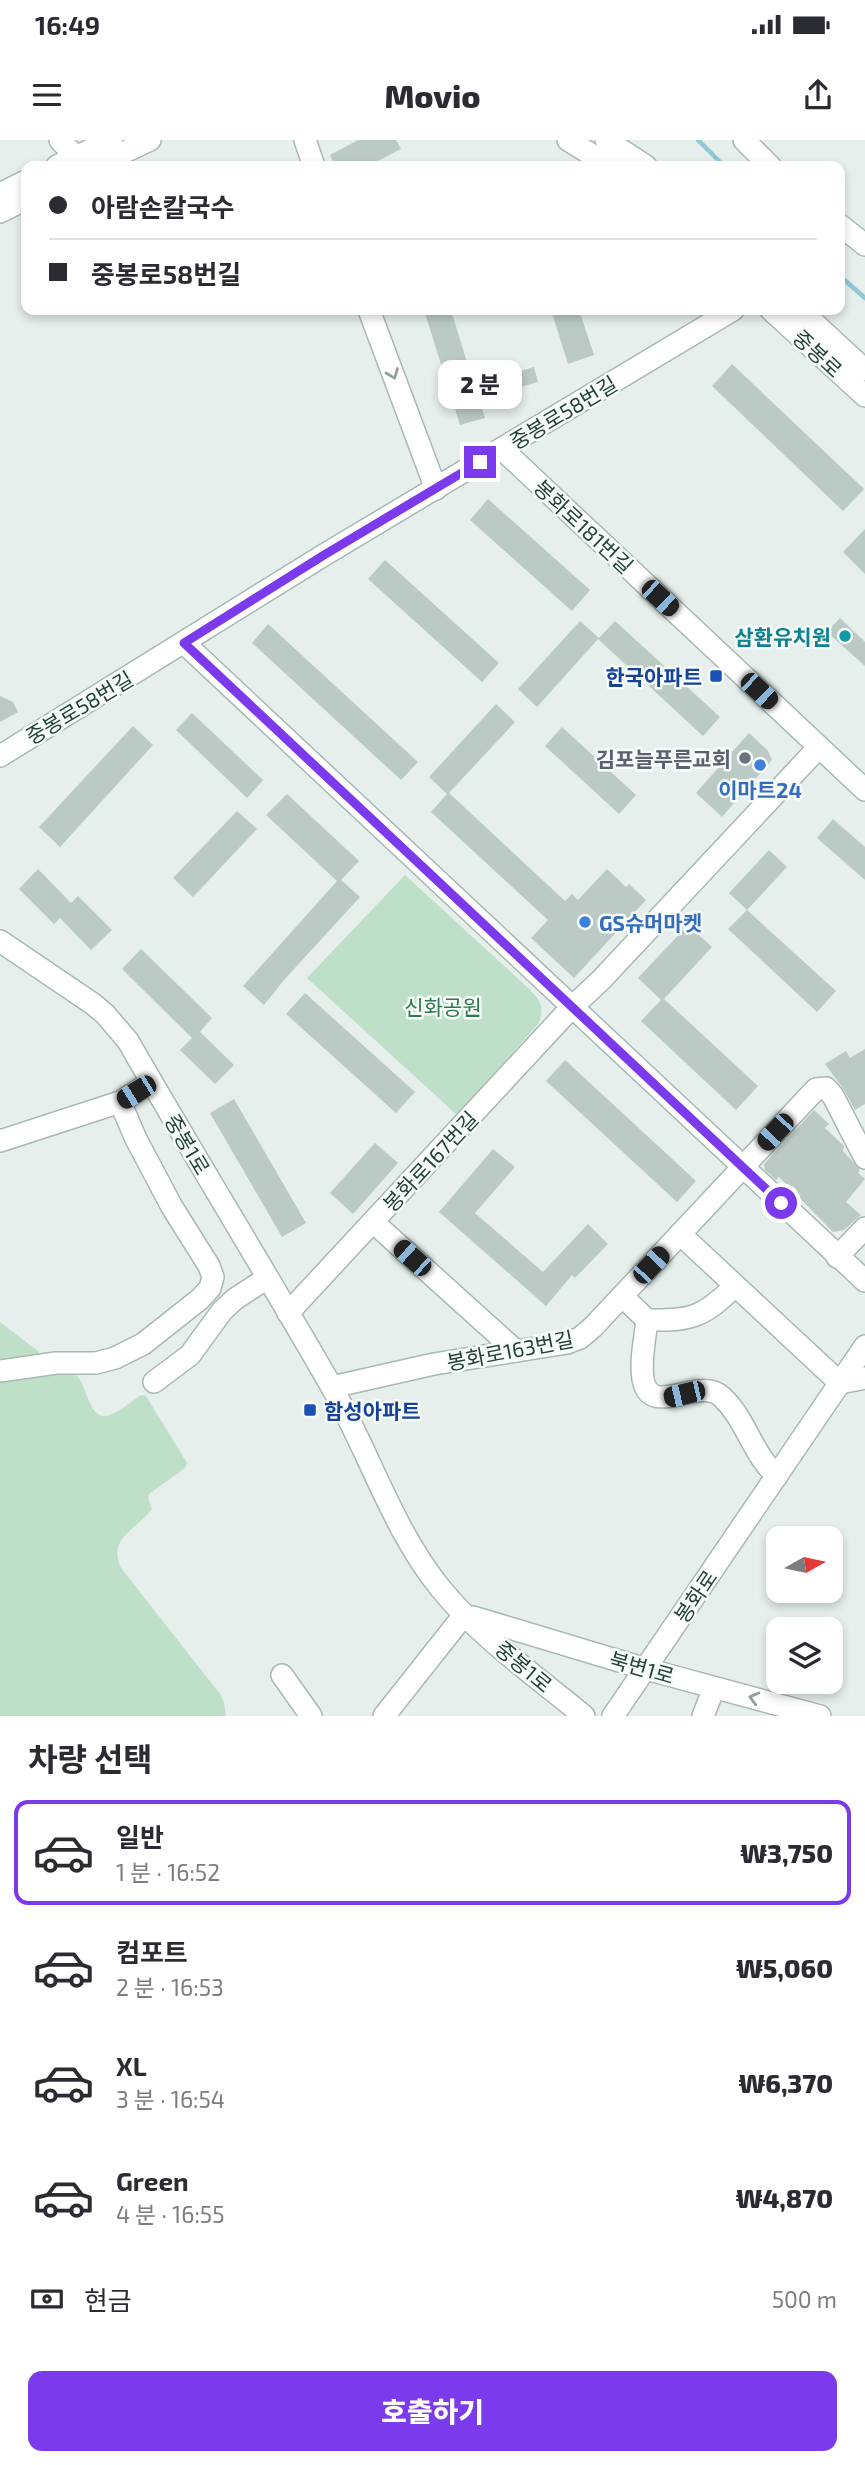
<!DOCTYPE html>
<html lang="ko">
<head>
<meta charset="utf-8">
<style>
	:root { --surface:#fff; --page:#f7f7f7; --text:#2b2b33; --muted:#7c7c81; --line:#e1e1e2; --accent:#7c3aed }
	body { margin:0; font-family:"Exo 2","Noto Sans KR",sans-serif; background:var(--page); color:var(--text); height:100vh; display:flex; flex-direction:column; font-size:26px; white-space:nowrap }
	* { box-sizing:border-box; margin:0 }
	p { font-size:23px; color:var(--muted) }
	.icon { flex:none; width:38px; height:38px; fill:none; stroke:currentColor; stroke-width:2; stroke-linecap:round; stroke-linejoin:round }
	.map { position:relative; height:1576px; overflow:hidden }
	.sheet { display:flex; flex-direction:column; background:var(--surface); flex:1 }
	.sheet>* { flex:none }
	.hud { position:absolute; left:21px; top:21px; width:824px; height:154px; border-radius:14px; box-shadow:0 4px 10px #0003; display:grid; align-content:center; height:154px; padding:0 28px; background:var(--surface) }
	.needle { width:46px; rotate:81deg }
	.tools { position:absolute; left:766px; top:1386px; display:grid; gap:14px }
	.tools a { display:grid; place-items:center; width:77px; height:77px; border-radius:14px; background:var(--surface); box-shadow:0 4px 10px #0003; font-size:35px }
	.end { position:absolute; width:32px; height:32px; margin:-16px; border:9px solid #7c3aed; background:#fff; box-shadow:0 0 0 4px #fff }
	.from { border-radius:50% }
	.bubble { position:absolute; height:49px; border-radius:14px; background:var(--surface); box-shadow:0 4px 10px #0003; font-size:23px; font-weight:800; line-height:49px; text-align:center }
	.car { position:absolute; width:21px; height:42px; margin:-21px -10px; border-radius:9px; box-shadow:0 0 5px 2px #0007; background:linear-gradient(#222 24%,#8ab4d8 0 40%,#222 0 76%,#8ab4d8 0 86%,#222 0) }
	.hud b { display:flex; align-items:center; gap:24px; height:66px; font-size:26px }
	.hud b+b { border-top:2px solid var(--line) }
	.hud i { width:18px; height:18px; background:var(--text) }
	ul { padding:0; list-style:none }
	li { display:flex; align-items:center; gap:21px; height:105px; margin:0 14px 10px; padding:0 14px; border:4px solid transparent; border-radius:14px }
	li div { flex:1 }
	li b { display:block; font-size:26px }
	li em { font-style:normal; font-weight:800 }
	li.current { border-color:var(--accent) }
	li>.icon { width:63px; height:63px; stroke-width:1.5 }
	h2 { padding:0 28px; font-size:32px; line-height:84px }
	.pay { display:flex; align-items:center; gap:18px; height:77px; padding:0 28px; font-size:26px }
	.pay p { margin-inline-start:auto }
	.action { display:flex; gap:14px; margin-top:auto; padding:14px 28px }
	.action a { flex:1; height:80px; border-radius:14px; background:var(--accent); color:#fff; font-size:28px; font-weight:800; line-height:80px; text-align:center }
	.status { display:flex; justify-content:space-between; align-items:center; height:49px; padding:0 35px; background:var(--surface); direction:ltr }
	.status svg { height:19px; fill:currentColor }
	header { display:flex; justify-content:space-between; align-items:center; height:91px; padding:0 28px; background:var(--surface); font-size:32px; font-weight:800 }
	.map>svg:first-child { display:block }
	.green { fill:#bfe0c8 }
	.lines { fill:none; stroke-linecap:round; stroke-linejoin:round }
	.stream { stroke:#8ec9d4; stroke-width:4.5 }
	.building { fill:#bbcac4 }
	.minor-casing { stroke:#a8b8b2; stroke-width:24 }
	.minor { stroke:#fff; stroke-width:21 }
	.oneway { stroke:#92a09c }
	.route { stroke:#7c3aed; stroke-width:9 }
	.culture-dot { fill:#0f9aa8; stroke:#f7fbf9; stroke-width:2.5 }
	.transit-dot { fill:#1a4fb4; stroke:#f7fbf9; stroke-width:2.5 }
	.worship-dot { fill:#6b7280; stroke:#f7fbf9; stroke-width:2.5 }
	.shop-dot { fill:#3f7fe0; stroke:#f7fbf9; stroke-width:2.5 }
	.labels { text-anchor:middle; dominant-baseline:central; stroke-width:5; stroke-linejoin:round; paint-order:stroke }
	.street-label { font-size:21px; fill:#24423a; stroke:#f7fbf9 }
	.culture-label { font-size:21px; font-weight:bold; fill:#0d838f; stroke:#f7fbf9; text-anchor:end }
	.transit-label { font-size:21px; font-weight:bold; fill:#164399; stroke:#f7fbf9; text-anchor:end }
	.worship-label { font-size:21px; font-weight:bold; fill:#5b616d; stroke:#f7fbf9; text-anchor:end }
	.shop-label { font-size:21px; font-weight:bold; fill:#366cbe; stroke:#f7fbf9 }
	.park-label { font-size:21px; fill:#2d7a4b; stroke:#f7fbf9 }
</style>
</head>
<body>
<div class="status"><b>16:49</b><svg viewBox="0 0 49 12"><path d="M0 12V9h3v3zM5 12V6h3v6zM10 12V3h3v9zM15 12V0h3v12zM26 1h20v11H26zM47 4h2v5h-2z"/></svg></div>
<header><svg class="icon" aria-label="menu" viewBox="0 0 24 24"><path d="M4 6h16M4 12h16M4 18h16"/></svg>Movio<svg class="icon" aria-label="share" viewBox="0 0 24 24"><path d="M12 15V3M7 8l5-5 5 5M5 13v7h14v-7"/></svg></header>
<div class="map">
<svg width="865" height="1576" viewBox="0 0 865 1576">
	<rect width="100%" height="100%" fill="#e6efeb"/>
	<!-- green -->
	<g class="green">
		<path d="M405 735 525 845C538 857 546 865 539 883L457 975 307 838Z"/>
		<polygon points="0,1182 39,1212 40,1215 0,1225"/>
		<path d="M68 1231C71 1233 75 1234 78 1237 88 1249 90 1285 112 1274 122 1270 132 1261 141 1255L146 1256 187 1323 185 1328 149 1354 148 1358 152 1369C137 1390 107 1397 121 1428L220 1554 224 1562 226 1576H0V1237Z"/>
	</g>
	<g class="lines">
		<!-- stream -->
		<g class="stream">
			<polyline points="698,0 724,26"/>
			<polyline points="840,136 865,158"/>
		</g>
	</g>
	<!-- building -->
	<g class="building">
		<polygon points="358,0 396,0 401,9 368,26 335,26 330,15"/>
		<polygon points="424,170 451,170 474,245 534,227 538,242 517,248 520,258 482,269 485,278 460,285"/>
		<polygon points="551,170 579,170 594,215 568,224"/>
		<polygon points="732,224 864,349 843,371 712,246"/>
		<polygon points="488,359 590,450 572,471 470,380"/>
		<polygon points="865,389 865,434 843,412"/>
		<polygon points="385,420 499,523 482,542 368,439"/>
		<polygon points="840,478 865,502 865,526 827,492"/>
		<polygon points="580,481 599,498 615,481 720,577 703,596 598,499 537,567 518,549"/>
		<polygon points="268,484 418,622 401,640 252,503"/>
		<polygon points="0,556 13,562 18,572 0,582"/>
		<polygon points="496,564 515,582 449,653 565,761 572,754 578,760 607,729 626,747 629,744 646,760 574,838 531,798 548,780 431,672 447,654 429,637"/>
		<polygon points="192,573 263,640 247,658 176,590"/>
		<polygon points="133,586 153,605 60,707 39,687"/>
		<polygon points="562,587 636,655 619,674 545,606"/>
		<polygon points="749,593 768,611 772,620 722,677 696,653"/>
		<polygon points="287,654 359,721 341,740 360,757 284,840 264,865 243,846 337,741 266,675"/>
		<polygon points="237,671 257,689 193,757 173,738"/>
		<polygon points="833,679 865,707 865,740 817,698"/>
		<polygon points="769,710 787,727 747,770 836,851 817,872 728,789 747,770 729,753"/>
		<polygon points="38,729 71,763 78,756 112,790 91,810 60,778 54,784 19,749"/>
		<polygon points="688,785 712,807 664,859 758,946 736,970 641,881 661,860 638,838"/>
		<polygon points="141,809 212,878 200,892 234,925 215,944 180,910 192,898 122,829"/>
		<polygon points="305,853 415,952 396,973 286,874"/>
		<polygon points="865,909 865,964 855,970 844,950 825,924 846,911 850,918"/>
		<polygon points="565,920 696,1041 677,1062 546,941"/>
		<polygon points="234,959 306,1083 282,1097 210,973"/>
		<polygon points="814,970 829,984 825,988 844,1006 843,1011 860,1030 858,1033 865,1039 846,1062 861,1075 844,1090 833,1092 779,1037 776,1040 765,1030 764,1024"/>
		<polygon points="375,1003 398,1023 353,1074 330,1053"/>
		<polygon points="493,1009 515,1027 475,1073 543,1132 588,1084 608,1104 575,1138 572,1135 546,1166 439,1072"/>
	</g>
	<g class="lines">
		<defs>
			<g id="minor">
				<polyline points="60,0 76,17"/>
				<polyline points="305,0 314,26"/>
				<polyline points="568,0 610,26"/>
				<polyline points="606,0 646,26"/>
				<polyline points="744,0 770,26"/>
				<polyline points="57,26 111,0"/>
				<polyline points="95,26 150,0"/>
				<polyline points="0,54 26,41"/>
				<polyline points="0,72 26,59"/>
				<polyline points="840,85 865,105"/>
				<polyline points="369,170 436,349"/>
				<polyline points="771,170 865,256"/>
				<polyline points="800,170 865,230"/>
				<polyline points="502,309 865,650"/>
				<polyline points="184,503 865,1141"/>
				<polyline points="0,616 324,415 733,170"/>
				<path d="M0 801 93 864 105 874 128 901C194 1016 264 1129 330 1244 369 1311 392 1389 441 1449 480 1497 537 1537 584 1576"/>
				<polyline points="0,1001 120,962 151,942"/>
				<polyline points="373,1082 516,1211"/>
				<polyline points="680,1094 840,1243 865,1238"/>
				<polyline points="837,1117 865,1088"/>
				<path d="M622 1156 647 1180C692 1181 703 1177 735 1146"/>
				<polyline points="288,1173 571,868 601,840 819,607"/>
				<path d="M647 1180C645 1199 640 1220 643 1239 650 1280 699 1235 722 1257 746 1279 752 1314 777 1336"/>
				<polyline points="0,1231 56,1223 96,1223 115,1218 143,1204 200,1159 210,1148 213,1137 209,1126 172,1067 136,999 120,962"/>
				<polyline points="154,1242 190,1215 222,1171 235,1159 267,1138"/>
				<polyline points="332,1247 434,1224 567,1203 580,1198 593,1187 816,949 826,948 833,956 865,1018"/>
				<polyline points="473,1477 646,1529 820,1576"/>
				<polyline points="282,1535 311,1576"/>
				<polyline points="384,1576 464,1475"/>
				<polyline points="613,1576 865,1206"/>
				<polyline points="703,1576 714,1548"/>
			</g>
		</defs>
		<!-- minor casing -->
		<use href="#minor" class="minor-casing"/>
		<!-- minor -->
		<use href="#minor" class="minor"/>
	</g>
	<!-- one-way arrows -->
	<defs><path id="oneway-chevron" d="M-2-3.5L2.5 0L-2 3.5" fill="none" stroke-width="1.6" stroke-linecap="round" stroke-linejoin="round" transform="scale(1.75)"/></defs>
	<g class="oneway">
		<use href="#oneway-chevron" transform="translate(393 234) rotate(69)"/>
		<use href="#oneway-chevron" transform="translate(754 1558) rotate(-165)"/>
	</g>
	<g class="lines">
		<!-- route -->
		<polyline class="route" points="480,322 324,415 184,503 781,1063"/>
	</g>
	<!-- markers -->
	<circle class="culture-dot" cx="845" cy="496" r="7"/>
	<g class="transit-dot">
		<rect x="709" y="529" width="14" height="14" rx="3.5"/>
		<rect x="303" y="1263" width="14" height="14" rx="3.5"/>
	</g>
	<circle class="worship-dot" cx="745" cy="618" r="7"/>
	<g class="shop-dot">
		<circle cx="760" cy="625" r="7"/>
		<circle cx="585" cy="782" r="7"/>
	</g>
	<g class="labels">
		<!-- street labels -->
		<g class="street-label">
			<text transform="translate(818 213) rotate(43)">중봉로</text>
			<text transform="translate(563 272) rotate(-31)">중봉로58번길</text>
			<text transform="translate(584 386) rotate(43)">봉화로181번길</text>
			<text transform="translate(79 567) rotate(-31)">중봉로58번길</text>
			<text transform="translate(188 1004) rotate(59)">중봉1로</text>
			<text transform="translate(430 1021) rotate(-47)">봉화로167번길</text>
			<text transform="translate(510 1210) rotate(-11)">봉화로163번길</text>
			<text transform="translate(695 1456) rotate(-56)">봉화로</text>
			<text transform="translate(524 1526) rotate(40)">중봉1로</text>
			<text transform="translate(642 1527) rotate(16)">북변1로</text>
		</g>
		<!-- culture labels -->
		<g class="culture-label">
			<text x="831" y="496">삼환유치원</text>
		</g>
		<!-- transit labels -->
		<g class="transit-label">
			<text x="702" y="536">한국아파트</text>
			<text x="324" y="1270" text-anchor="start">함성아파트</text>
		</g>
		<!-- worship labels -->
		<g class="worship-label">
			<text x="731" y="618">김포늘푸른교회</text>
		</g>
		<!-- shop labels -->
		<g class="shop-label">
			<text x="760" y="649">이마트24</text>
			<text x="599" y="782" text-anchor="start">GS슈머마켓</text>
		</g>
		<!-- park labels -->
		<g class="park-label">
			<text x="443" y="866">신화공원</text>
		</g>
	</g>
</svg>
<div class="tools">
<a><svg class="needle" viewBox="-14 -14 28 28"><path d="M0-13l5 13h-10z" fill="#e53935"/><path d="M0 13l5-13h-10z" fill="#7c7c81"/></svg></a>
<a><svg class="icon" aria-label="layers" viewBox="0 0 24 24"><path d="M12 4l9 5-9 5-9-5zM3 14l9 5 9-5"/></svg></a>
</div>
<i class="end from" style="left:781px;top:1063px"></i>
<i class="end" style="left:480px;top:322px"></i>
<div class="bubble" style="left:438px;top:220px;width:84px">2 분</div>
<i class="car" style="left:660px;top:458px;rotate:133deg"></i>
<i class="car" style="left:759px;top:551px;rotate:133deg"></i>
<i class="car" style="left:136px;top:952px;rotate:238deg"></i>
<i class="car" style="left:775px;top:992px;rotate:223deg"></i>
<i class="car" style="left:412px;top:1118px;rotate:312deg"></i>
<i class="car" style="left:651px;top:1125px;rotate:43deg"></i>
<i class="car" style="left:684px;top:1254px;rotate:257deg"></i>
<div class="hud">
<b><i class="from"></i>아람손칼국수</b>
<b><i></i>중봉로58번길</b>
</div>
</div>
<section class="sheet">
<h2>차량 선택</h2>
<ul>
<li class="current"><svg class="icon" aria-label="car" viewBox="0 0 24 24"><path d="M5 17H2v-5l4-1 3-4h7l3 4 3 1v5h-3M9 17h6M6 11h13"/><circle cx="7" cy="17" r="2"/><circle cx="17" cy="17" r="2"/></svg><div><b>일반</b><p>1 분 · 16:52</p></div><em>₩3,750</em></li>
<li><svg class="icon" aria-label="car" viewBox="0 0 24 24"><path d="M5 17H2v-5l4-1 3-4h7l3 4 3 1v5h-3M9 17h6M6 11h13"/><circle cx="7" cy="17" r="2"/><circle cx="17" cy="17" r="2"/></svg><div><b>컴포트</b><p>2 분 · 16:53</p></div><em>₩5,060</em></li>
<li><svg class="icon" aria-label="car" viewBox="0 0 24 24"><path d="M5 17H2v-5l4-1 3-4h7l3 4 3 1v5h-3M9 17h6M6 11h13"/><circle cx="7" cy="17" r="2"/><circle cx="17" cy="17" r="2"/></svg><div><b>XL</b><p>3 분 · 16:54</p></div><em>₩6,370</em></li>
<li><svg class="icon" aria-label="car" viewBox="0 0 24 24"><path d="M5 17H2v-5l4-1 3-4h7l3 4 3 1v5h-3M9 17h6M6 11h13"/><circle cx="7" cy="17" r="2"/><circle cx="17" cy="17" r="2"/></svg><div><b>Green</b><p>4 분 · 16:55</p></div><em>₩4,870</em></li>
</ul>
<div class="pay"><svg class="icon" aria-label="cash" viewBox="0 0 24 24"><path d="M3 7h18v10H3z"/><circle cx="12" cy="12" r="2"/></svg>현금<p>500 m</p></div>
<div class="action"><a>호출하기</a></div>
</section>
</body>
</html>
